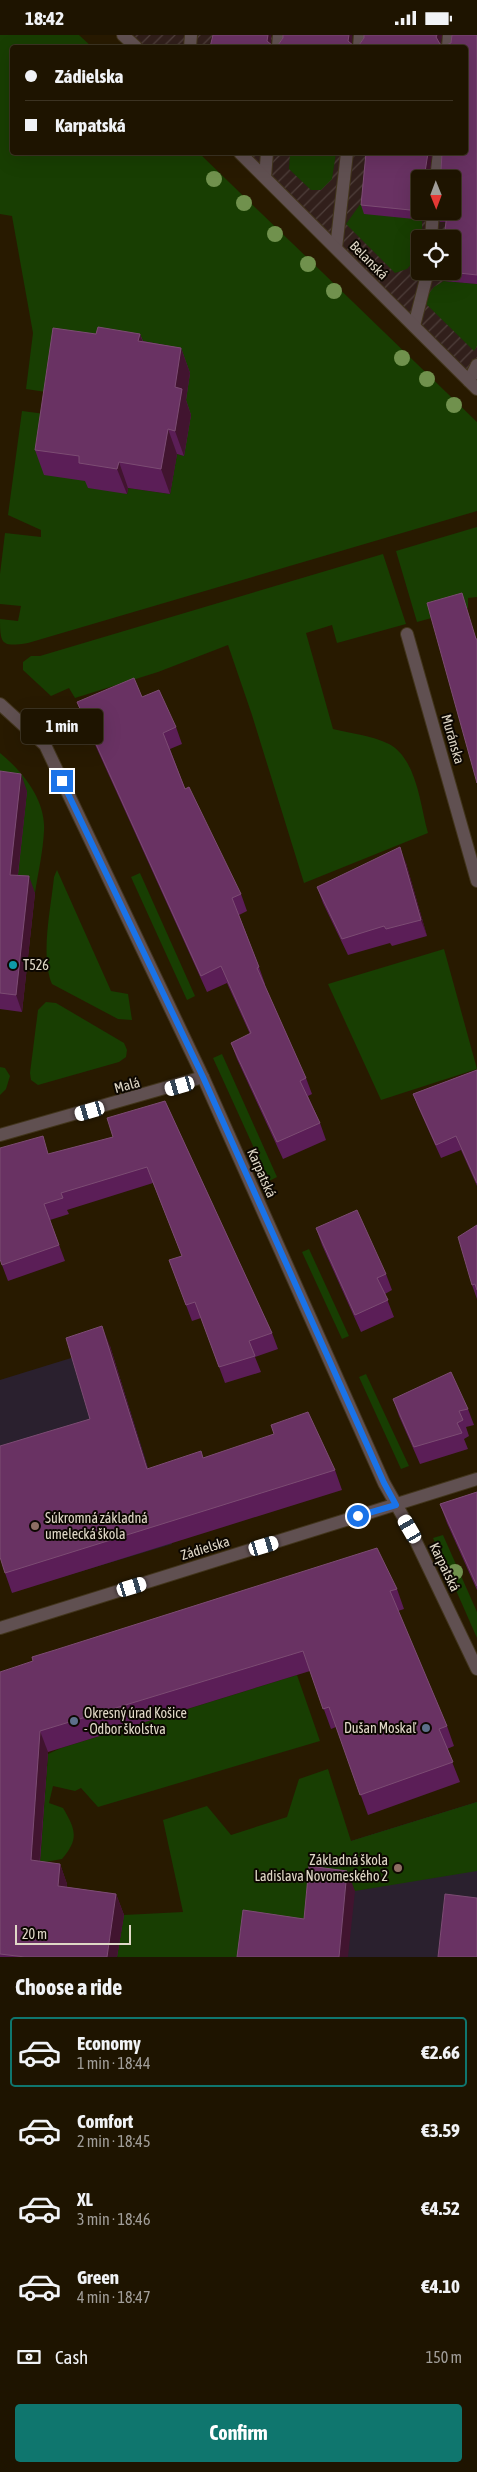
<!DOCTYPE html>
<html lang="en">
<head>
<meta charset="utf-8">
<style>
	:root { --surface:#1e1400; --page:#261d0a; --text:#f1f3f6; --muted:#a19e99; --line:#3c3322; --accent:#0f766e }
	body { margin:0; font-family:"Asap Condensed",sans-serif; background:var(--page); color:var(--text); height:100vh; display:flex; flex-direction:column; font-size:19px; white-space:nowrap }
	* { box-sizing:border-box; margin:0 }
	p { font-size:16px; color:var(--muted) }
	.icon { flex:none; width:28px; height:28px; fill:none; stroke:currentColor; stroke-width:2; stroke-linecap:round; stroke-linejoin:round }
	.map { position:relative; height:1922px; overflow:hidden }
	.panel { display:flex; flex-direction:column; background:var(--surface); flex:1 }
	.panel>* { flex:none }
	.hud { position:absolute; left:10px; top:10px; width:458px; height:110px; border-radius:5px; box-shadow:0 5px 20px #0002,0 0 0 1px var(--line); display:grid; align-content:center; height:110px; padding:0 15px; background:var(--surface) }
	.needle { width:32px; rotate:179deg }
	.buttons { position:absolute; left:411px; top:135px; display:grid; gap:10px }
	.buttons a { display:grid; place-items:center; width:50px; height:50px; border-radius:5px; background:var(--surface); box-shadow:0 5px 20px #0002,0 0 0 1px var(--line); font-size:25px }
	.scale { position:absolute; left:15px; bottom:12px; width:116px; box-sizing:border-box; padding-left:5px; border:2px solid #e0d8c7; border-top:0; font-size:14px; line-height:18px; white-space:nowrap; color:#e0d8c7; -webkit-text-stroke:4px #0c0701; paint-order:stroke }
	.end { position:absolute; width:22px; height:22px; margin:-11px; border:6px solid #1a73e8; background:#fff; box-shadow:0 0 0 2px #fff }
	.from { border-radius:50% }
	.bubble { position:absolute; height:35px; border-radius:5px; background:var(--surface); box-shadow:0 5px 20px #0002,0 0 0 1px var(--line); font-size:16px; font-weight:700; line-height:35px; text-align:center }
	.car { position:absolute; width:15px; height:30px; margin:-15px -8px; border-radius:6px; box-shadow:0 0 4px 1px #0007; background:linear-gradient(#fff 24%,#345 0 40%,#fff 0 76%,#345 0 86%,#fff 0) }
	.hud b { display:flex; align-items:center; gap:18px; height:48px; font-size:19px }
	.hud b+b { border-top:1px solid var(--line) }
	.hud i { width:12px; height:12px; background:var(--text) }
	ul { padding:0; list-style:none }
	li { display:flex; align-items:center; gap:15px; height:70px; margin:0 10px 8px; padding:0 5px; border:2px solid transparent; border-radius:5px }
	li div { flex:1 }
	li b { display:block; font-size:19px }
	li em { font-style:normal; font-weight:700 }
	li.on { border-color:var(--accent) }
	li>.icon { width:45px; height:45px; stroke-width:1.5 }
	h2 { padding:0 15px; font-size:22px; line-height:60px }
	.pay { display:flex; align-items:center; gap:12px; height:55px; padding:0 15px; font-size:19px }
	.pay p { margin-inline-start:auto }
	.action { display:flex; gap:10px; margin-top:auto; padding:10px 15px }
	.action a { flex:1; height:58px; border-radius:5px; background:var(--accent); color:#fff; font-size:20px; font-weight:700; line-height:58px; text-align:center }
	.status { display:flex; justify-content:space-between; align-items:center; height:35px; padding:0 25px; background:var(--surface); direction:ltr }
	.status svg { height:14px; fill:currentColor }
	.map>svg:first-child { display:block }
	.industrial { fill:url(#industrial-furrows); fill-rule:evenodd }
	.education { fill:#2a202e }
	.grass { fill:#183e02 }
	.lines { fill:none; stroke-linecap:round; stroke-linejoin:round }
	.lane-casing { stroke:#42351c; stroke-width:14 }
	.street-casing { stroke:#42351c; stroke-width:14 }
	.lane { stroke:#605051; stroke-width:12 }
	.street { stroke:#605051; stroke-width:12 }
	.tree { fill:#70914d }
	.wall { fill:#5b1e57 }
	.shaded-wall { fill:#41142f }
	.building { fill:#693263; stroke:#7c4c73 }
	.route { stroke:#1a73e8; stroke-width:6 }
	.culture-dot { fill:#0f9aa8; stroke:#0c0701; stroke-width:2 }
	.education-dot { fill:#8d6e63; stroke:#0c0701; stroke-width:2 }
	.service-dot { fill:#5c6f8a; stroke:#0c0701; stroke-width:2 }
	.labels { text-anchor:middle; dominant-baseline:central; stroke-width:4; stroke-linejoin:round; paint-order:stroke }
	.street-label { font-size:14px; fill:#e0d8c7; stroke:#0c0701 }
	.poi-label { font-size:14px; fill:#e0d8c7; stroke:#0c0701; text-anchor:start }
</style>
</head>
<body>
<div class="status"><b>18:42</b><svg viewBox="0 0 49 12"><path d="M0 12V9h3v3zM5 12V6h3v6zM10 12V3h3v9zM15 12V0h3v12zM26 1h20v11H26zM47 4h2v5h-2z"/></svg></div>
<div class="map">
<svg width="477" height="1922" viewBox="0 0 477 1922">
	<defs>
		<pattern id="industrial-furrows" width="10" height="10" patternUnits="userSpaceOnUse" patternTransform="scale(1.25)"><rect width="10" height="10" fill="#311f1b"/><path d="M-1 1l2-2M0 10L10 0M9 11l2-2" fill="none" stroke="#4f3f3b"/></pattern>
	</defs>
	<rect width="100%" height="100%" fill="#281a00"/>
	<!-- industrial -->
	<path class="industrial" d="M123 0H477V354L241 118H465V12H136ZM420 144H452V176H420ZM420 204H452V236H420Z"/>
	<!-- education -->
	<g class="education">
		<polygon points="110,1311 172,1509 12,1557 0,1519 0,1345"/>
		<polygon points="477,1767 477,1922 201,1922 351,1806"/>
	</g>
	<!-- grass -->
	<g class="grass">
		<path d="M0 0H79L92 12H12V118H199L477 387V476L28 608C2 612 0 610 0 584L18 586 21 571 0 569V539L5 498 41 502V495L8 480 22 376 53 380 89 446 127 459 128 453 170 459 177 419 184 421 46 357 26 354 33 298 12 181 0 179Z"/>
		<polygon points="290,118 336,118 332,144 321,155 311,155 289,134"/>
		<polygon points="366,161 420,176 422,179 422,204 420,204 418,222 407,234 395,238 346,189"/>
		<polygon points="444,246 477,249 477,311 474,316 423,266 434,252"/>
		<polygon points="477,492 477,562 468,563 468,573 417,587 396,516"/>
		<path d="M383 519 406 589 337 608 332 590 306 598 333 694C350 698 373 701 389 709 417 724 420 770 428 798L304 848 252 680 228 610 158 637 75 663 69 653 51 661 23 635V627L31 621H40Z"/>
		<path d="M0 718C23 737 46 765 44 796 43 817 38 838 35 858L16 856 27 756 0 752Z"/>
		<path d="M57 835 111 956 128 959 132 985 118 984 52 949C40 921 51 873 54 842Z"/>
		<polygon points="140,838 195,961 187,965 131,842"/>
		<polygon points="444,914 477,1034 381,1065 328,949"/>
		<polygon points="46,967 56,968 124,1008 127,1015 126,1022 119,1027 38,1050 31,1045 30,1038 38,975"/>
		<polygon points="222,1019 277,1142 269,1146 213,1023"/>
		<polygon points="0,1032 5,1033 10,1041 6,1054 0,1060"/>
		<polygon points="309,1214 349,1301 342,1304 302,1217"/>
		<polygon points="366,1339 409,1431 401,1434 359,1342"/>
		<polygon points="443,1500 477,1577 477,1603 433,1503"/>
		<path d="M297 1640 320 1706 98 1772 81 1753 75 1756 53 1751 49 1768 63 1773C76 1795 79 1804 62 1824L40 1828 48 1719 61 1713Z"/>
		<polygon points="328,1734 351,1806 477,1767 477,1836 355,1856 316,1851 311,1904 247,1922 117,1922 124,1880 183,1877 163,1785 207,1771 231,1800 287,1782 299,1744"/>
	</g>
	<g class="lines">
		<defs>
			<g id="lane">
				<polyline points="190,12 191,0"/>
				<polyline points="278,12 279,0"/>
				<polyline points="359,12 360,0"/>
				<polyline points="448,12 449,0"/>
				<polyline points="265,142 267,118"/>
				<polyline points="436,144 439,118"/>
				<polyline points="431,204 433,176"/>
				<polyline points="336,213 347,118"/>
				<polyline points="414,291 428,236"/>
				<polyline points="469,346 477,330"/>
			</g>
			<g id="street">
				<polyline points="123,0 136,12"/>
				<polyline points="240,118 477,354"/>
				<polyline points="407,599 477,846"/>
				<polyline points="0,669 45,710 203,1042 384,1448 410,1494 477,1634"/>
				<polyline points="0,1100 203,1042"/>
				<polyline points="0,1593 477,1444"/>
			</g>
		</defs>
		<!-- lane casing -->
		<use href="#lane" class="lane-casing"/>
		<!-- street casing -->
		<use href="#street" class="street-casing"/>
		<!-- lane -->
		<use href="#lane" class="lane"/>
		<!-- street -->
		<use href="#street" class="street"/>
	</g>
	<!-- trees -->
	<g class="tree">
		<circle cx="214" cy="144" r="8"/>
		<circle cx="244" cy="168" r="8"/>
		<circle cx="275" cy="199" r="8"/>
		<circle cx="308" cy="229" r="8"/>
		<circle cx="334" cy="256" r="8"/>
		<circle cx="402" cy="323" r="8"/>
		<circle cx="427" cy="344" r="8"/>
		<circle cx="454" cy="370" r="8"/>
		<circle cx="455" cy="1537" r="8"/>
	</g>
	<!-- wall -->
	<g class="wall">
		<polygon points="213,0 271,0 271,9 273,11 278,10 283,3 283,0 352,0 352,9 354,11 359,10 364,3 364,0 442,0 440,9 444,11 451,8 452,0 477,0 477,249 444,246 441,236 452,236 452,204 444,204 446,187 440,187 437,177 437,176 452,176 452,144 420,144 420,176 426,176 424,185 364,179 361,170 366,118 432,118 429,141 435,142 441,136 442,118 465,118 465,12 210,12"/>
		<polygon points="96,299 140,299 143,306 181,313 190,338 186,365 191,380 184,421 177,419 170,459 128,453 127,459 88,453 85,446 44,440 35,415"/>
		<polygon points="77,667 176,692 182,709 170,714 185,754 241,859 247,876 239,880 259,932 265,949 264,949 306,1043 312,1059 308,1061 320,1088 326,1105 283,1124 237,1024 231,1008 250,999 227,948 207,957 83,683"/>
		<polygon points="0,736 27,756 18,840 35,858 22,977 0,974"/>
		<polygon points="406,828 427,901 392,911 390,908 348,920 323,868 317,852"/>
		<polygon points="477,1035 477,1151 461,1115 441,1123 418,1072 413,1059"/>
		<polygon points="165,1066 272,1298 278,1314 255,1322 261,1337 225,1348 201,1283 192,1286 169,1225 182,1221 153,1148 67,1175 69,1179 50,1185 65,1226 8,1246 2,1230 49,1119 113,1102"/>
		<polygon points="477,1190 477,1264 472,1250"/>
		<polygon points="316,1193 386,1239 392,1255 385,1259 394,1282 361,1297 322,1210"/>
		<polygon points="110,1311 148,1434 203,1423 335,1435 342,1455 12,1558 5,1538 90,1384"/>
		<polygon points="393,1364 468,1374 474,1390 466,1392 469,1401 464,1404 468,1414 420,1429 399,1381"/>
		<polygon points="477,1457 477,1555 447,1488 440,1469"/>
		<polygon points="397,1554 404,1574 398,1576 447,1691 454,1711 447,1714 460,1747 368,1780 336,1692 331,1694 310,1636 48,1717 40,1827 60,1829 67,1849 67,1852 116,1859 124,1880 117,1922 0,1922 0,1637"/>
	</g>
	<!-- shaded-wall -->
	<g class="shaded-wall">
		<polygon points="268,0 271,0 271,12 267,6"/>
		<polygon points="349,0 352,0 352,12 348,6"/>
		<polygon points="437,0 442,0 440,11 436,2"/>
		<polygon points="428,118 432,118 429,144 425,137"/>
		<polygon points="421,176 426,176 424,185"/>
		<polygon points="140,299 149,324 138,306"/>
		<polygon points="181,313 190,338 186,365 191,380 184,421 175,396 175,352"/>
		<polygon points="168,394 177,419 170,459 161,434"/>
		<polygon points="119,427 128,453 127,459 117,434"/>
		<polygon points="21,739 27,756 16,856 10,840"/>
		<polygon points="400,812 406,828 427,901 421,885"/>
		<polygon points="29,841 35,858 22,977 16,960"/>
		<polygon points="102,1291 110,1311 154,1454 147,1434"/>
		<polygon points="40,1696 48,1717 38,1846 31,1825"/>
		<polygon points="60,1829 67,1849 65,1872 58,1851"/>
		<polygon points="347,1836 355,1856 348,1922 339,1922"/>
		<polygon points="116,1859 124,1880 117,1922 107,1922"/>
	</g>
	<!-- building -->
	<g class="building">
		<polygon points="213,0 268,0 267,6 273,11 278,10 283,3 283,0 349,0 348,6 354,11 359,10 364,3 364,0 437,0 436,2 440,9 444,11 451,8 452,0 477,0 477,240 441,236 452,236 452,204 444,204 447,178 437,177 437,176 452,176 452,144 420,144 420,176 361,170 366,118 428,118 425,137 428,141 435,142 441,136 442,118 465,118 465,12 210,12"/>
		<polygon points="98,292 140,299 138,306 181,313 175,352 182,354 175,396 168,394 161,434 119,427 117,434 79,428 79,421 35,415 53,293 96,299"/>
		<polygon points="462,558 476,604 477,604 477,748 427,568"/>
		<polygon points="134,643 142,662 159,655 176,692 163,698 185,754 189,752 241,859 232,863 259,932 257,933 306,1043 300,1046 320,1088 277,1107 231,1008 251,998 221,931 201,941 77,667"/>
		<polygon points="0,736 21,739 10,840 29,841 16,960 0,958"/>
		<polygon points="400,812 421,885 386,894 384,891 342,904 317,852"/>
		<polygon points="477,1035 477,1148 456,1101 436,1110 413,1059"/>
		<polygon points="165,1066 272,1298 249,1306 255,1321 219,1332 195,1267 186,1270 169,1225 182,1221 147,1132 61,1158 63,1163 44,1169 59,1210 2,1230 0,1224 0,1113 43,1101 48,1119 113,1102 107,1083"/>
		<polygon points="357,1175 386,1239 377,1243 388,1265 355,1280 316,1193"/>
		<polygon points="477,1190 477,1255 475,1249 472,1250 458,1202"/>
		<polygon points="102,1291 147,1434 201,1416 203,1423 274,1399 271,1390 308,1377 335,1435 5,1538 0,1522 0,1411 90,1384 66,1303"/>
		<polygon points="451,1337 468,1374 459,1376 463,1385 457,1388 462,1398 414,1412 393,1364"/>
		<polygon points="477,1457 477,1551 440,1469"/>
		<polygon points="377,1513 397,1554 390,1556 447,1691 439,1694 453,1727 360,1760 329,1672 323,1674 303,1616 40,1696 31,1825 60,1829 58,1851 116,1859 107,1922 25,1922 0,1919 0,1637 33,1626 32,1622 55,1615"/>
		<polygon points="309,1831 347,1836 339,1922 237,1922 243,1875 304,1884"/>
		<polygon points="445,1859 477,1863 477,1922 438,1922"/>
	</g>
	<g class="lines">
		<!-- route -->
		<polyline class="route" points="62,746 203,1042 384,1448 396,1470 358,1481"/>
	</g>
	<!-- markers -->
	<circle class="culture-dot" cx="13" cy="930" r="5"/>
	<g class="education-dot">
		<circle cx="35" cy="1491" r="5"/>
		<circle cx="398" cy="1833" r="5"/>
	</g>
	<g class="service-dot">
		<circle cx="74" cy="1686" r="5"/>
		<circle cx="426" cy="1693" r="5"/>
	</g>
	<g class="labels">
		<!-- street labels -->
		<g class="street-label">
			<text transform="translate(369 225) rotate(45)">Belanská</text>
			<text transform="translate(453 704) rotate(74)">Muránska</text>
			<text transform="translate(127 1050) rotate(-15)">Malá</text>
			<text transform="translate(262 1138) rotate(66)">Karpatská</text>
			<text transform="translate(205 1513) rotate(-17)">Zádielska</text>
			<text transform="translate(445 1532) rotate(64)">Karpatská</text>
		</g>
		<!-- poi labels -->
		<g class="poi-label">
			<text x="23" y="930">T526</text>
			<text x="45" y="1483">Súkromná základná<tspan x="45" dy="16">umelecká škola</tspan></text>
			<text x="84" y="1678">Okresný úrad Košice<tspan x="84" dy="16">- Odbor školstva</tspan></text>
			<text x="416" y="1693" text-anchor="end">Dušan Moskaľ</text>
			<text x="388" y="1825" text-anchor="end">Základná škola<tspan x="388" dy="16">Ladislava Novomeského 2</tspan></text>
		</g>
	</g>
</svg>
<div class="buttons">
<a><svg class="needle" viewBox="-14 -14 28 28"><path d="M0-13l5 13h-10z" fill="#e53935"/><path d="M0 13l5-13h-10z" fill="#a19e99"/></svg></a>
<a><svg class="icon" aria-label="locate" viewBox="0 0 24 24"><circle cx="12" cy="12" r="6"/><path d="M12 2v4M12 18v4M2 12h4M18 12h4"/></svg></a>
</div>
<div class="scale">20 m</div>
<i class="end from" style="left:358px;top:1481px"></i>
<i class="end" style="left:62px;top:746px"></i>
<div class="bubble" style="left:21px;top:674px;width:82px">1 min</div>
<i class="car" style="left:180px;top:1051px;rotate:254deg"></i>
<i class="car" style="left:90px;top:1076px;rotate:254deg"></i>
<i class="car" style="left:410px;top:1494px;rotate:330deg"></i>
<i class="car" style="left:264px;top:1511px;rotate:73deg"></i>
<i class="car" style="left:132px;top:1552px;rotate:73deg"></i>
<div class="hud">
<b><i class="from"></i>Zádielska</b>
<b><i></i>Karpatská</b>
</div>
</div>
<section class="panel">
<h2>Choose a ride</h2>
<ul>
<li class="on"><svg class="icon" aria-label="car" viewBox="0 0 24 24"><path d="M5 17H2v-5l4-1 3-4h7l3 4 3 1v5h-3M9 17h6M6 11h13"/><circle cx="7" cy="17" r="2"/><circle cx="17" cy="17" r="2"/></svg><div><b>Economy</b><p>1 min · 18:44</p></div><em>€2.66</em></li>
<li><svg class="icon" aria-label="car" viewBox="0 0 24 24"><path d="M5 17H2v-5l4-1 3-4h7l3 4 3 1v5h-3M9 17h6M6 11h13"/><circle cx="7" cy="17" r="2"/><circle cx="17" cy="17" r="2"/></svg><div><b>Comfort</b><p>2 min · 18:45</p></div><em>€3.59</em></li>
<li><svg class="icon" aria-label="car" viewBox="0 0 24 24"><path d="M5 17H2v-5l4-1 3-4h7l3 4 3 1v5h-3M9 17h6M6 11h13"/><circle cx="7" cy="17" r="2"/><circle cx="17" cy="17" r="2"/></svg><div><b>XL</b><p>3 min · 18:46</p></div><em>€4.52</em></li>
<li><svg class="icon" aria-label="car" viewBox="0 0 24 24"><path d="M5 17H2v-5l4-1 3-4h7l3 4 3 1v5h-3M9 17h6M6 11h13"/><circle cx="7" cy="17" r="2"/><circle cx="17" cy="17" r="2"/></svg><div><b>Green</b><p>4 min · 18:47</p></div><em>€4.10</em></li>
</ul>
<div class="pay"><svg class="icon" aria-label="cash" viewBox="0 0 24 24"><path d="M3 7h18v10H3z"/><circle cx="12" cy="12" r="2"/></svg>Cash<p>150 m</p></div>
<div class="action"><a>Confirm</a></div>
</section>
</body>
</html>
